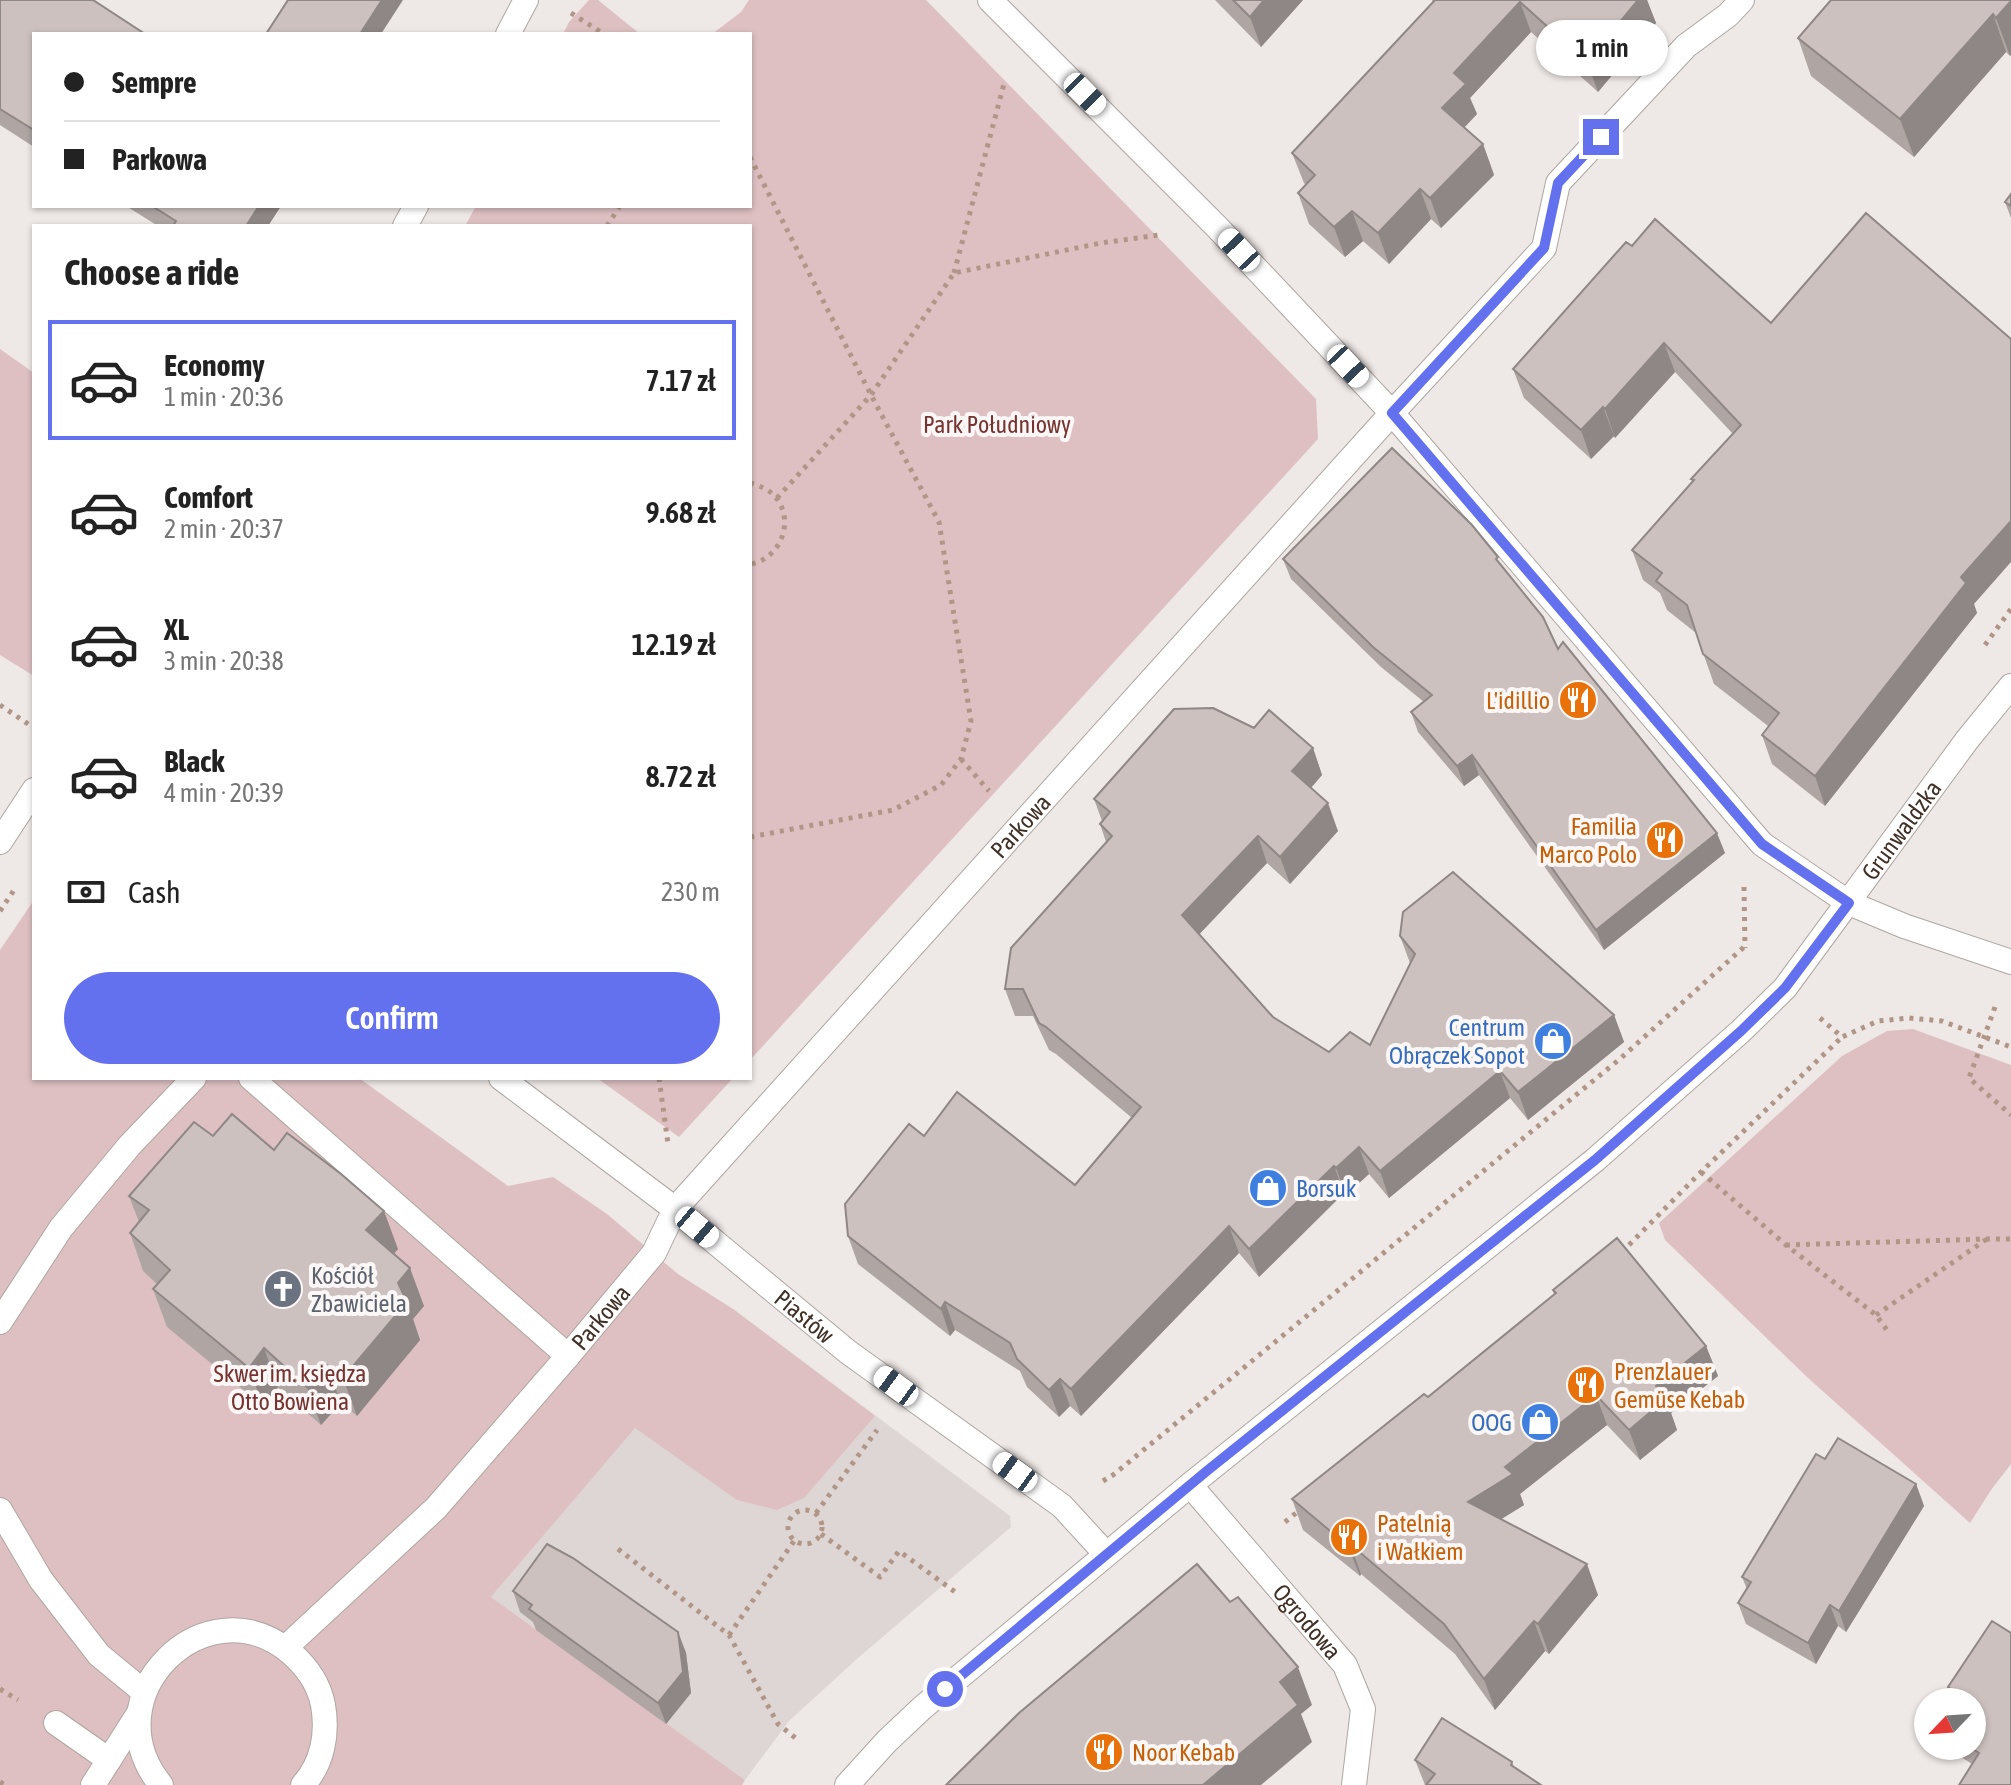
<!DOCTYPE html>
<html lang="en">
<head>
<meta charset="utf-8">
<style>
	:root { --surface:#fff; --page:#f6f6f6; --text:#222; --muted:#767676; --line:#e0e0e0; --accent:#6471ee }
	body { margin:0; font-family:"Asap Condensed",sans-serif; background:var(--page); color:var(--text); height:100vh; display:flex; flex-direction:column; font-size:30px; white-space:nowrap }
	* { box-sizing:border-box; margin:0 }
	p { font-size:26px; color:var(--muted) }
	.icon { flex:none; width:44px; height:44px; fill:none; stroke:currentColor; stroke-width:2; stroke-linecap:round; stroke-linejoin:round }
	.map { position:relative; flex:1; overflow:hidden }
	.panel { position:absolute; left:32px; top:224px; width:720px; height:856px; display:flex; flex-direction:column; background:var(--surface); border-radius:0px; box-shadow:0 2px 6px #0004 }
	.panel>* { flex:none }
	.banner { position:absolute; left:32px; top:32px; width:720px; height:176px; border-radius:0px; box-shadow:0 2px 6px #0004; display:grid; align-content:center; height:176px; padding:0 32px; background:var(--surface) }
	.needle { width:52px; rotate:245deg }
	.tools { position:absolute; left:1914px; top:1688px; display:grid; gap:16px }
	.tools a { display:grid; place-items:center; width:72px; height:72px; border-radius:50%; background:var(--surface); box-shadow:0 2px 6px #0004; font-size:40px }
	.end { position:absolute; width:36px; height:36px; margin:-18px; border:10px solid #6471ee; background:#fff; box-shadow:0 0 0 4px #fff }
	.from { border-radius:50% }
	.bubble { position:absolute; height:56px; border-radius:28px; background:var(--surface); box-shadow:0 2px 6px #0004; font-size:26px; font-weight:600; line-height:56px; text-align:center }
	.car { position:absolute; width:24px; height:48px; margin:-24px -12px; border-radius:10px; box-shadow:0 0 6px 2px #0007; background:linear-gradient(#fff 24%,#345 0 40%,#fff 0 76%,#345 0 86%,#fff 0) }
	.banner b { display:flex; align-items:center; gap:28px; height:76px; font-size:30px }
	.banner b+b { border-top:2px solid var(--line) }
	.banner i { width:20px; height:20px; background:var(--text) }
	ul { padding:0; list-style:none }
	li { display:flex; align-items:center; gap:24px; height:120px; margin:0 16px 12px; padding:0 16px; border:4px solid transparent; border-radius:0px }
	li div { flex:1 }
	li b { display:block; font-size:30px }
	li em { font-style:normal; font-weight:600 }
	li.selected { border-color:var(--accent) }
	li>.icon { width:72px; height:72px; stroke-width:1.5 }
	h2 { padding:0 32px; font-size:36px; line-height:96px }
	.pay { display:flex; align-items:center; gap:20px; height:88px; padding:0 32px; font-size:30px }
	.pay p { margin-inline-start:auto }
	.button { display:flex; gap:16px; margin-top:auto; padding:16px 32px }
	.button a { flex:1; height:92px; border-radius:48px; background:var(--accent); color:#fff; font-size:32px; font-weight:600; line-height:92px; text-align:center }
	.map>svg:first-child { display:block }
	.built { fill:#ded6d4 }
	.green { fill:#dec0c2 }
	.lines { fill:none; stroke-linecap:round; stroke-linejoin:round }
	.minor-casing { stroke:#afa6a1; stroke-width:26 }
	.path { stroke:#b19687; stroke-width:5; stroke-dasharray:4 6; stroke-linecap:butt }
	.minor { stroke:#fff; stroke-width:24 }
	.wall { fill:#afa6a4 }
	.shaded-wall { fill:#8f8786 }
	.building { fill:#ccc1bf; stroke:#8f8786; stroke-width:2 }
	.route { stroke:#6471ee; stroke-width:10 }
	.labels { text-anchor:middle; dominant-baseline:central; stroke-width:8; stroke-linejoin:round; paint-order:stroke }
	.park-label { font-size:24px; fill:#763330; stroke:#fbf7f7 }
	.food-label { font-size:24px; fill:#c56008; stroke:#fbf7f7; text-anchor:start }
	.street-label { font-size:24px; fill:#403025; stroke:#fbf7f7 }
	.shop-label { font-size:24px; fill:#366cbe; stroke:#fbf7f7; text-anchor:end }
	.worship-label { font-size:24px; fill:#5b616d; stroke:#fbf7f7; text-anchor:start }
</style>
</head>
<body>
<div class="map">
<svg width="2011" height="1785" viewBox="0 0 2011 1785">
	<rect width="100%" height="100%" fill="#eee8e6"/>
	<!-- built -->
	<polygon class="built" points="733,1309 1010,1516 1011,1527 858,1658 789,1721 745,1780 491,1597"/>
	<!-- green -->
	<g class="green">
		<polygon points="589,0 598,0 640,34 563,34 569,22"/>
		<polygon points="749,0 926,0 1316,399 1318,439 750,1060 750,226 465,226 476,206 750,206 750,34 712,34 741,12"/>
		<polygon points="0,349 34,373 34,676 0,655"/>
		<polygon points="34,900 34,1078 359,1078 508,1186 553,1177 607,1214 678,1274 733,1309 875,1416 804,1498 777,1510 737,1500 635,1428 491,1597 745,1780 742,1785 0,1785 0,950"/>
		<polygon points="1913,1029 2011,1065 2011,1464 1991,1490 1970,1523 1807,1377 1665,1240 1659,1223 1842,1056 1887,1031"/>
		<polygon points="597,1078 733,1078 679,1137"/>
	</g>
	<g class="lines">
		<defs>
			<g id="minor">
				<polyline points="990,0 1217,227 1392,413 1762,844 1849,903 1904,926 2011,962"/>
				<polyline points="508,34 526,0"/>
				<polyline points="405,226 416,206"/>
				<polyline points="0,842 34,790"/>
				<polyline points="251,1078 568,1356"/>
				<path id="s1" d="M501 1078 675 1209 848 1352 1062 1506 1106 1554"/>
				<polyline points="0,1322 61,1228 130,1145 194,1078"/>
				<path id="s2" d="M1190 1485 1345 1665 1363 1709 1354 1785"/>
				<polyline points="0,1510 41,1580 99,1655 144,1692"/>
				<path id="s3" d="M285 1648 436 1508 568 1356 654 1253 675 1209 1392 413 1544 248 1558 183 1686 46 1728 15 1742 0"/>
				<polyline points="56,1723 109,1760"/>
				<polyline points="93,1785 139,1713"/>
				<path d="M161 1785C89 1696 206 1581 291 1653 307 1667 319 1684 323 1705 328 1733 323 1763 303 1785"/>
				<path id="s4" d="M847 1785 887 1741 922 1708 1190 1485 1595 1160 1741 1031 1785 988 1967 740 2011 686"/>
			</g>
		</defs>
		<!-- minor casing -->
		<use href="#minor" class="minor-casing"/>
		<!-- path -->
		<g class="path">
			<polyline points="571,13 604,34"/>
			<polyline points="750,157 871,395 939,522 971,721 961,759 941,785 893,810 750,837"/>
			<polyline points="607,226 620,206"/>
			<polyline points="954,273 1005,80"/>
			<path d="M750 483C760 486 771 490 777 499 795 523 779 560 750 564"/>
			<polyline points="777,498 871,395 954,273 1101,243 1159,235"/>
			<polyline points="1985,645 2011,609"/>
			<polyline points="0,705 34,728"/>
			<polyline points="961,759 989,791"/>
			<polyline points="1744,887 1745,948"/>
			<polyline points="0,911 16,887"/>
			<polyline points="1995,1007 1969,1078 2011,1115"/>
			<polyline points="1820,1018 1842,1037 1878,1021 1909,1018 1942,1021 2011,1047"/>
			<polyline points="659,1078 668,1144"/>
			<polyline points="1701,1172 1786,1245 1876,1315 1889,1333"/>
			<polyline points="1786,1245 1988,1239 2011,1239"/>
			<polyline points="1622,1252 1701,1172 1842,1037"/>
			<polyline points="1876,1315 1987,1239"/>
			<polyline points="1103,1481 1113,1475 1621,1058 1744,947"/>
			<circle cx="805" cy="1527" r="17"/>
			<polyline points="816,1513 877,1430"/>
			<polyline points="1285,1522 1302,1508"/>
			<polyline points="821,1534 880,1577 899,1551 958,1594"/>
			<polyline points="618,1549 729,1635 778,1724 798,1740"/>
			<polyline points="729,1635 794,1541"/>
			<polyline points="0,1689 18,1700"/>
			<polyline points="0,1782 5,1785"/>
		</g>
		<!-- minor -->
		<use href="#minor" class="minor"/>
	</g>
	<!-- wall -->
	<g class="wall">
		<polygon points="0,0 34,34 34,147 0,125"/>
		<polygon points="1215,0 1303,0 1261,47"/>
		<polygon points="1432,0 1647,0 1656,23 1598,92 1531,32 1470,98 1477,114 1464,128 1483,144 1494,175 1441,228 1431,219 1389,264 1363,241 1345,257 1309,224 1298,193 1306,185 1304,183 1292,153 1433,2"/>
		<polygon points="2011,0 2010,56 2006,52 1914,157 1811,76 1798,38"/>
		<polygon points="2011,194 2011,218 2005,202"/>
		<polygon points="126,206 281,206 268,226 158,226"/>
		<polygon points="1626,242 1974,604 1977,613 1825,806 1772,764 1762,735 1768,726 1714,684 1696,633 1667,610 1660,593 1643,580 1632,550 1692,482 1691,479 1733,434 1675,372 1615,438 1614,436 1591,459 1524,398 1513,369"/>
		<polygon points="1283,559 1501,565 1558,649 1725,853 1604,950 1479,775 1464,786 1418,732 1411,712 1424,702 1381,667 1291,579"/>
		<polygon points="1254,728 1313,748 1322,775 1311,788 1338,831 1290,884 1267,863 1199,934 1273,1017 1329,1052 1370,1045 1410,963 1400,936 1614,1015 1624,1042 1528,1120 1510,1098 1389,1198 1369,1174 1346,1195 1344,1193 1259,1277 1239,1253 1081,1416 1070,1406 1059,1417 1027,1387 1020,1371 955,1330 950,1336 858,1264 848,1236 924,1136 1075,1185 1132,1118 1056,1054 1049,1050 1033,1016 1015,1016 1005,989 1106,842 1100,824 1102,821 1094,799"/>
		<polygon points="213,1136 274,1150 398,1249 394,1254 424,1306 413,1319 420,1340 357,1416 341,1403 321,1425 278,1387 263,1406 167,1327 153,1289 157,1284 143,1271 130,1233 139,1222 129,1196"/>
		<polygon points="1553,1290 1706,1346 1718,1376 1671,1413 1677,1430 1640,1460 1607,1425 1520,1494 1524,1505 1501,1519 1598,1595 1549,1654 1545,1651 1495,1710 1455,1654 1361,1574 1360,1576 1303,1530 1292,1499 1428,1397 1554,1295"/>
		<polygon points="1825,1459 1916,1484 1924,1506 1846,1632 1838,1626 1816,1664 1746,1624 1738,1603 1747,1589 1742,1577"/>
		<polygon points="513,1591 678,1632 686,1653 691,1693 666,1724 536,1630 533,1622 520,1612"/>
		<polygon points="2011,1633 2011,1785 1972,1764 1961,1757 1957,1746 1972,1746 1972,1702 1953,1702 1948,1687"/>
		<polygon points="1415,1760 1512,1762 1514,1767 1541,1785 1425,1785"/>
	</g>
	<!-- shaded-wall -->
	<g class="shaded-wall">
		<polygon points="382,0 403,0 381,34 360,34"/>
		<polygon points="1264,0 1303,0 1261,47 1250,17"/>
		<polygon points="1638,0 1647,0 1656,23 1598,92 1587,62"/>
		<polygon points="2011,1 2011,55 2010,56 1996,18"/>
		<polygon points="1520,2 1531,32 1470,98 1477,114 1453,139 1442,108 1454,73"/>
		<polygon points="1993,14 2006,52 1914,157 1900,119"/>
		<polygon points="1483,144 1494,175 1441,228 1430,198"/>
		<polygon points="1420,189 1431,219 1389,264 1378,233"/>
		<polygon points="259,206 281,206 268,226 246,226"/>
		<polygon points="1352,211 1363,241 1345,257 1334,227"/>
		<polygon points="1664,343 1675,372 1615,438 1605,409"/>
		<polygon points="1603,407 1614,436 1591,459 1581,430"/>
		<polygon points="2011,521 2011,562 1974,604 1977,613 1825,806 1815,776 1961,577"/>
		<polygon points="1313,748 1322,775 1302,798 1292,771"/>
		<polygon points="1472,755 1479,775 1464,786 1457,766"/>
		<polygon points="1328,803 1338,831 1290,884 1280,857"/>
		<polygon points="1717,833 1725,853 1604,950 1596,930"/>
		<polygon points="1258,836 1267,863 1192,942 1182,915"/>
		<polygon points="1614,1015 1624,1042 1528,1120 1518,1092"/>
		<polygon points="1500,1071 1510,1098 1389,1198 1380,1171"/>
		<polygon points="1359,1147 1369,1174 1346,1195 1336,1168"/>
		<polygon points="1334,1166 1344,1193 1259,1277 1249,1249"/>
		<polygon points="384,1211 398,1249 380,1269 366,1230"/>
		<polygon points="1229,1226 1239,1253 1081,1416 1071,1389"/>
		<polygon points="410,1268 424,1306 413,1319 420,1340 357,1416 343,1378 398,1283"/>
		<polygon points="945,1302 955,1330 950,1336 941,1309"/>
		<polygon points="1706,1346 1718,1376 1671,1413 1677,1430 1640,1460 1629,1430 1656,1386"/>
		<polygon points="264,1348 278,1387 263,1406 249,1368"/>
		<polygon points="327,1365 341,1403 321,1425 307,1387"/>
		<polygon points="1060,1379 1070,1406 1059,1417 1049,1390"/>
		<polygon points="1596,1395 1607,1425 1520,1494 1524,1505 1479,1533 1468,1502 1505,1467"/>
		<polygon points="1916,1484 1924,1506 1846,1632 1839,1611"/>
		<polygon points="1350,1544 1361,1574 1360,1576 1348,1546"/>
		<polygon points="1587,1564 1598,1595 1549,1654 1538,1624"/>
		<polygon points="1830,1605 1838,1626 1816,1664 1808,1643"/>
		<polygon points="1534,1621 1545,1651 1495,1710 1484,1679"/>
		<polygon points="678,1632 686,1653 691,1693 666,1724 658,1703"/>
		<polygon points="1298,1667 1312,1705 1301,1714 1312,1742 1261,1785 1203,1785 1280,1682"/>
	</g>
	<!-- building -->
	<g class="building">
		<polygon points="0,0 93,0 145,34 34,34 34,130 0,109"/>
		<polygon points="288,0 382,0 360,34 266,34"/>
		<polygon points="1233,0 1264,0 1250,17"/>
		<polygon points="1435,0 1638,0 1587,62 1520,2 1454,73 1466,84 1442,108 1483,144 1430,198 1420,189 1378,233 1352,211 1334,227 1298,193 1315,175 1292,153"/>
		<polygon points="1831,0 2011,0 2011,1 1996,18 1993,14 1900,119 1798,38"/>
		<polygon points="2011,194 2011,206 2005,202"/>
		<polygon points="152,206 259,206 246,226 173,226 176,221"/>
		<polygon points="1866,213 2011,339 2011,521 1961,577 1966,583 1815,776 1762,735 1779,713 1703,654 1687,605 1656,581 1662,573 1632,550 1694,480 1691,479 1741,425 1664,343 1605,409 1603,407 1581,430 1513,369 1626,242 1632,246 1655,219 1771,323"/>
		<polygon points="1392,448 1472,525 1498,557 1496,559 1543,617 1558,649 1563,642 1717,833 1596,930 1472,755 1457,766 1411,712 1432,695 1373,647 1283,559"/>
		<polygon points="1213,708 1254,728 1269,710 1313,748 1292,771 1328,803 1280,857 1258,836 1182,915 1273,1017 1329,1052 1350,1032 1370,1045 1415,954 1400,936 1403,912 1453,872 1614,1015 1518,1092 1500,1071 1380,1171 1359,1147 1336,1168 1334,1166 1249,1249 1229,1226 1071,1389 1060,1379 1049,1390 1017,1359 1010,1343 945,1302 941,1309 848,1236 845,1204 909,1124 924,1136 957,1092 1075,1185 1141,1107 1046,1027 1039,1023 1023,989 1005,989 1011,948 1112,836 1100,824 1110,812 1094,799 1174,709"/>
		<polygon points="232,1114 274,1150 287,1133 341,1174 384,1211 366,1230 410,1268 398,1283 407,1302 343,1378 327,1365 307,1387 264,1348 249,1368 153,1289 170,1270 130,1233 149,1210 129,1196 194,1122 213,1136"/>
		<polygon points="1617,1238 1706,1346 1656,1386 1666,1399 1629,1430 1596,1395 1505,1467 1513,1474 1468,1502 1587,1564 1538,1624 1534,1621 1484,1679 1444,1624 1350,1544 1348,1546 1292,1499 1424,1394 1428,1397 1556,1293 1553,1290"/>
		<polygon points="1838,1438 1916,1484 1839,1611 1830,1605 1808,1643 1738,1603 1751,1582 1742,1577 1816,1454 1825,1459"/>
		<polygon points="547,1544 573,1558 678,1632 683,1672 658,1703 529,1609 532,1605 513,1591"/>
		<polygon points="1197,1564 1230,1602 1238,1597 1298,1667 1280,1682 1298,1705 1203,1785 946,1785 1019,1713"/>
		<polygon points="1992,1621 2011,1633 2011,1785 1959,1785 1979,1753 1968,1746 1972,1746 1972,1709 1974,1707 1972,1705 1972,1702 1968,1702 1948,1687"/>
		<polygon points="1442,1718 1512,1762 1511,1765 1541,1785 1426,1785 1435,1774 1415,1760"/>
	</g>
	<g class="lines">
		<!-- route -->
		<polyline class="route" points="945,1689 1208,1470 1595,1160 1741,1031 1785,988 1849,903 1762,844 1392,413 1544,248 1558,183 1601,137"/>
	</g>
	<!-- icons -->
	<defs>
		<symbol id="restaurant-disc" viewBox="-11 -11 22 22"><circle r="9.5" fill="#e8710a" stroke="#fbf7f7"/><path d="M-5-6h1v4h1v-4h1v4h1v-4h1v5L-1.5 .5V6h-2V.5L-5-1ZM5-6V6H3V1.5H1.5Q1.5-4 5-6Z" fill="#fff"/></symbol>
		<symbol id="shop-disc" viewBox="-11 -11 22 22"><circle r="9.5" fill="#3f7fe0" stroke="#fbf7f7"/><path d="M-5-2.5h2.3a2.7 3.5 0 0 1 5.4 0H5L5.5 6h-11ZM-1.5-2.5h3a1.5 2.3 0 0 0-3 0Z" fill="#fff"/></symbol>
		<symbol id="church-disc" viewBox="-11 -11 22 22"><circle r="9.5" fill="#6b7280" stroke="#fbf7f7"/><path d="M-1.2-6h2.4v3.5h3.3v2.4h-3.3V6h-2.4V-.1h-3.3v-2.4h3.3Z" fill="#fff"/></symbol>
	</defs>
	<g fill-rule="evenodd">
		<use href="#restaurant-disc" x="1556" y="678" width="44" height="44"/>
		<use href="#restaurant-disc" x="1643" y="818" width="44" height="44"/>
		<use href="#shop-disc" x="1531" y="1019" width="44" height="44"/>
		<use href="#shop-disc" x="1246" y="1166" width="44" height="44"/>
		<use href="#church-disc" x="261" y="1267" width="44" height="44"/>
		<use href="#restaurant-disc" x="1564" y="1363" width="44" height="44"/>
		<use href="#shop-disc" x="1518" y="1400" width="44" height="44"/>
		<use href="#restaurant-disc" x="1327" y="1515" width="44" height="44"/>
		<use href="#restaurant-disc" x="1082" y="1730" width="44" height="44"/>
	</g>
	<g class="labels">
		<!-- park labels -->
		<g class="park-label">
			<text x="997" y="424">Park Południowy</text>
			<text x="290" y="1373">Skwer im. księdza<tspan x="290" dy="28">Otto Bowiena</tspan></text>
		</g>
		<!-- food labels -->
		<g class="food-label">
			<text x="1550" y="700" text-anchor="end">L'idillio</text>
			<text x="1637" y="826" text-anchor="end">Familia<tspan x="1637" dy="28">Marco Polo</tspan></text>
			<text x="1614" y="1371">Prenzlauer<tspan x="1614" dy="28">Gemüse Kebab</tspan></text>
			<text x="1377" y="1523">Patelnią<tspan x="1377" dy="28">i Wałkiem</tspan></text>
			<text x="1132" y="1752">Noor Kebab</text>
		</g>
		<!-- street labels -->
		<g class="street-label">
			<text stroke="none"><textPath href="#s3" startOffset="1106">Parkowa</textPath></text>
			<text stroke="none"><textPath href="#s4" startOffset="1428">Grunwaldzka</textPath></text>
			<text stroke="none"><textPath href="#s1" startOffset="386">Piastów</textPath></text>
			<text stroke="none"><textPath href="#s3" startOffset="458">Parkowa</textPath></text>
			<text stroke="none"><textPath href="#s2" startOffset="180">Ogrodowa</textPath></text>
		</g>
		<!-- shop labels -->
		<g class="shop-label">
			<text x="1525" y="1027">Centrum<tspan x="1525" dy="28">Obrączek Sopot</tspan></text>
			<text x="1296" y="1188" text-anchor="start">Borsuk</text>
			<text x="1512" y="1422">OOG</text>
		</g>
		<!-- worship labels -->
		<g class="worship-label">
			<text x="311" y="1275">Kościół<tspan x="311" dy="28">Zbawiciela</tspan></text>
		</g>
	</g>
</svg>
<div class="tools">
<a><svg class="needle" viewBox="-14 -14 28 28"><path d="M0-13l5 13h-10z" fill="#e53935"/><path d="M0 13l5-13h-10z" fill="#767676"/></svg></a>
</div>
<i class="end from" style="left:945px;top:1689px"></i>
<i class="end" style="left:1601px;top:137px"></i>
<div class="bubble" style="left:1536px;top:20px;width:132px">1 min</div>
<i class="car" style="left:1085px;top:94px;rotate:135deg"></i>
<i class="car" style="left:1239px;top:250px;rotate:317deg"></i>
<i class="car" style="left:1348px;top:366px;rotate:137deg"></i>
<i class="car" style="left:697px;top:1227px;rotate:130deg"></i>
<i class="car" style="left:896px;top:1386px;rotate:306deg"></i>
<i class="car" style="left:1015px;top:1472px;rotate:306deg"></i>
<div class="banner">
<b><i class="from"></i>Sempre</b>
<b><i></i>Parkowa</b>
</div>
<section class="panel">
<h2>Choose a ride</h2>
<ul>
<li class="selected"><svg class="icon" aria-label="car" viewBox="0 0 24 24"><path d="M5 17H2v-5l4-1 3-4h7l3 4 3 1v5h-3M9 17h6M6 11h13"/><circle cx="7" cy="17" r="2"/><circle cx="17" cy="17" r="2"/></svg><div><b>Economy</b><p>1 min · 20:36</p></div><em>7.17 zł</em></li>
<li><svg class="icon" aria-label="car" viewBox="0 0 24 24"><path d="M5 17H2v-5l4-1 3-4h7l3 4 3 1v5h-3M9 17h6M6 11h13"/><circle cx="7" cy="17" r="2"/><circle cx="17" cy="17" r="2"/></svg><div><b>Comfort</b><p>2 min · 20:37</p></div><em>9.68 zł</em></li>
<li><svg class="icon" aria-label="car" viewBox="0 0 24 24"><path d="M5 17H2v-5l4-1 3-4h7l3 4 3 1v5h-3M9 17h6M6 11h13"/><circle cx="7" cy="17" r="2"/><circle cx="17" cy="17" r="2"/></svg><div><b>XL</b><p>3 min · 20:38</p></div><em>12.19 zł</em></li>
<li><svg class="icon" aria-label="car" viewBox="0 0 24 24"><path d="M5 17H2v-5l4-1 3-4h7l3 4 3 1v5h-3M9 17h6M6 11h13"/><circle cx="7" cy="17" r="2"/><circle cx="17" cy="17" r="2"/></svg><div><b>Black</b><p>4 min · 20:39</p></div><em>8.72 zł</em></li>
</ul>
<div class="pay"><svg class="icon" aria-label="cash" viewBox="0 0 24 24"><path d="M3 7h18v10H3z"/><circle cx="12" cy="12" r="2"/></svg>Cash<p>230 m</p></div>
<div class="button"><a>Confirm</a></div>
</section>
</div>
</body>
</html>
